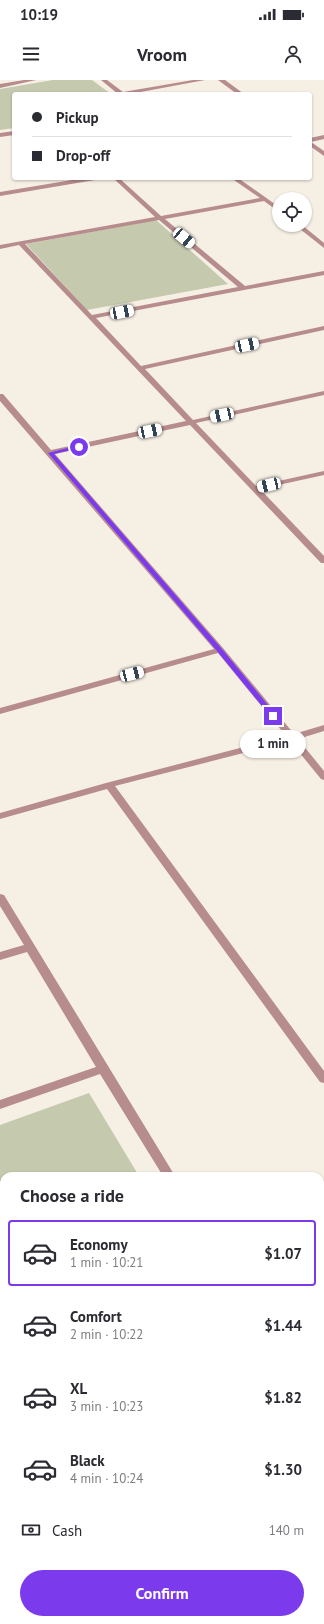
<!DOCTYPE html>
<html lang="en">
<head>
<meta charset="utf-8">
<style>
	:root { --surface:#fff; --page:#f7f7f7; --text:#2b2b33; --muted:#7c7c81; --line:#e1e1e2; --accent:#7c3aed }
	body { margin:0; font-family:"PT Sans",sans-serif; background:var(--page); color:var(--text); height:100vh; display:flex; flex-direction:column; font-size:15px; white-space:nowrap }
	* { box-sizing:border-box; margin:0 }
	p { font-size:13px; color:var(--muted) }
	.icon { flex:none; width:22px; height:22px; fill:none; stroke:currentColor; stroke-width:2; stroke-linecap:round; stroke-linejoin:round }
	.map { position:relative; flex:1; overflow:hidden }
	.sheet { position:absolute; left:0px; top:1092px; width:324px; height:452px; display:flex; flex-direction:column; background:var(--surface); border-radius:12px 12px 0 0; box-shadow:0 1px 3px #0004 }
	.sheet>* { flex:none }
	.hud { position:absolute; left:12px; top:12px; width:300px; height:88px; border-radius:4px; box-shadow:0 1px 3px #0004; display:grid; align-content:center; height:88px; padding:0 20px; background:var(--surface) }
	.controls { position:absolute; left:272px; top:112px; display:grid; gap:8px }
	.controls a { display:grid; place-items:center; width:40px; height:40px; border-radius:50%; background:var(--surface); box-shadow:0 1px 3px #0004; font-size:20px }
	.end { position:absolute; width:18px; height:18px; margin:-9px; border:5px solid #7c3aed; background:#fff; box-shadow:0 0 0 2px #fff }
	.from { border-radius:50% }
	.bubble { position:absolute; height:28px; border-radius:14px; background:var(--surface); box-shadow:0 1px 3px #0004; font-size:13px; font-weight:800; line-height:28px; text-align:center }
	.car { position:absolute; width:12px; height:24px; margin:-12px -6px; border-radius:5px; box-shadow:0 0 3px 1px #0007; background:linear-gradient(#fff 24%,#345 0 40%,#fff 0 76%,#345 0 86%,#fff 0) }
	.hud b { display:flex; align-items:center; gap:14px; height:38px; font-size:15px }
	.hud b+b { border-top:1px solid var(--line) }
	.hud i { width:10px; height:10px; background:var(--text) }
	ul { padding:0; list-style:none }
	li { display:flex; align-items:center; gap:12px; height:66px; margin:0 8px 6px; padding:0 12px; border:2px solid transparent; border-radius:4px }
	li div { flex:1 }
	li b { display:block; font-size:15px }
	li em { font-style:normal; font-weight:800 }
	li.current { border-color:var(--accent) }
	li>.icon { width:36px; height:36px; stroke-width:1.5 }
	h2 { padding:0 20px; font-size:18px; line-height:48px }
	.pay { display:flex; align-items:center; gap:10px; height:44px; padding:0 20px; font-size:15px }
	.pay p { margin-inline-start:auto }
	.action { display:flex; gap:8px; margin-top:auto; padding:8px 20px }
	.action a { flex:1; height:46px; border-radius:24px; background:var(--accent); color:#fff; font-size:16px; font-weight:800; line-height:46px; text-align:center }
	.status { display:flex; justify-content:space-between; align-items:center; height:28px; padding:0 20px; background:var(--surface); direction:ltr }
	.status svg { height:11px; fill:currentColor }
	header { display:flex; justify-content:space-between; align-items:center; height:52px; padding:0 20px; background:var(--surface); font-size:18px; font-weight:800 }
	.map>svg:first-child { display:block }
	.green { fill:#c5c9ae }
	.lines { fill:none; stroke-linecap:round; stroke-linejoin:round }
	.minor { fill:#b68c8d; fill-rule:evenodd }
	.route { fill:#7c3aed }
</style>
</head>
<body>
<div class="status"><b>10:19</b><svg viewBox="0 0 49 12"><path d="M0 12V9h3v3zM5 12V6h3v6zM10 12V3h3v9zM15 12V0h3v12zM26 1h20v11H26zM47 4h2v5h-2z"/></svg></div>
<header><svg class="icon" aria-label="menu" viewBox="0 0 24 24"><path d="M4 6h16M4 12h16M4 18h16"/></svg>Vroom<svg class="icon" aria-label="person" viewBox="0 0 24 24"><circle cx="12" cy="8" r="4"/><path d="M4 21q1-7 8-7t8 7"/></svg></header>
<div class="map">
<svg width="324" height="1544" viewBox="0 0 324 1544">
	<rect width="100%" height="100%" fill="#f6efe4"/>
	<!-- green -->
	<g class="green">
		<polygon points="53,0 92,0 111,14 14,14 14,48 0,50 0,9"/>
		<polygon points="156,140 228,204 87,230 26,164"/>
		<polygon points="89,1013 139,1096 4,1096 4,1365 0,1366 0,1045"/>
	</g>
	<g class="lines">
		<!-- minor -->
		<g class="minor">
			<polygon points="24,0 36,0 0,8 0,4"/>
			<polygon points="101,0 107,0 123,12 193,0 205,0 130,14 118,14"/>
			<polygon points="218,0 225,0 244,14 237,14"/>
			<polygon points="14,51 14,55 0,57 0,53"/>
			<polygon points="324,55 324,59 311,62 324,71 324,76 310,66 310,58"/>
			<polygon points="84,98 98,98 95,100 0,116 0,112"/>
			<path d="M113 98H119L161 136 260 118 231 98H238L279 127V132L264 121 165 139 245 206 324 191V195L96 238 141 286 324 246V250L145 289 193 340 324 311V315L196 343 256 406 324 391V395L260 409 324 476V483H321L190 345 55 374 223 568 294 654 324 645V651L298 659 324 691V700L321 699 290 661 115 706 324 991V1003L320 1002 107 709 0 739V733L106 703 286 656 218 573 0 634V628L214 569 0 321V314H3L51 370 186 341 19 165 0 169V165L155 137ZM159 140 238 207 92 235 25 164Z"/>
			<polygon points="295,145 302,145 324,163 324,168"/>
			<polygon points="0,814 4,815 175,1096 163,1096 100,994 0,1029 0,1020 96,987 27,872 0,880 0,872 24,865 0,826"/>
			<polygon points="324,1262 324,1274 320,1276 320,1264"/>
			<polygon points="4,1384 4,1397 0,1398 0,1385"/>
			<polygon points="324,1517 324,1531 320,1533 320,1519"/>
			<polygon points="277,1540 298,1540 297,1544 276,1544"/>
		</g>
	</g>
	<!-- route -->
	<polygon class="route" points="79,365 80,368 54,374 222,569 276,635 276,637 271,637 217,571 48,373"/>
</svg>
<div class="controls">
<a><svg class="icon" aria-label="locate" viewBox="0 0 24 24"><circle cx="12" cy="12" r="6"/><path d="M12 2v4M12 18v4M2 12h4M18 12h4"/></svg></a>
</div>
<i class="end from" style="left:79px;top:367px"></i>
<i class="end" style="left:273px;top:636px"></i>
<div class="bubble" style="left:240px;top:650px;width:66px">1 min</div>
<i class="car" style="left:184px;top:158px;rotate:130deg"></i>
<i class="car" style="left:122px;top:232px;rotate:79deg"></i>
<i class="car" style="left:247px;top:265px;rotate:78deg"></i>
<i class="car" style="left:222px;top:335px;rotate:258deg"></i>
<i class="car" style="left:150px;top:351px;rotate:78deg"></i>
<i class="car" style="left:269px;top:405px;rotate:257deg"></i>
<i class="car" style="left:132px;top:594px;rotate:75deg"></i>
<div class="hud">
<b><i class="from"></i>Pickup</b>
<b><i></i>Drop-off</b>
</div>
<section class="sheet">
<h2>Choose a ride</h2>
<ul>
<li class="current"><svg class="icon" aria-label="car" viewBox="0 0 24 24"><path d="M5 17H2v-5l4-1 3-4h7l3 4 3 1v5h-3M9 17h6M6 11h13"/><circle cx="7" cy="17" r="2"/><circle cx="17" cy="17" r="2"/></svg><div><b>Economy</b><p>1 min · 10:21</p></div><em>$1.07</em></li>
<li><svg class="icon" aria-label="car" viewBox="0 0 24 24"><path d="M5 17H2v-5l4-1 3-4h7l3 4 3 1v5h-3M9 17h6M6 11h13"/><circle cx="7" cy="17" r="2"/><circle cx="17" cy="17" r="2"/></svg><div><b>Comfort</b><p>2 min · 10:22</p></div><em>$1.44</em></li>
<li><svg class="icon" aria-label="car" viewBox="0 0 24 24"><path d="M5 17H2v-5l4-1 3-4h7l3 4 3 1v5h-3M9 17h6M6 11h13"/><circle cx="7" cy="17" r="2"/><circle cx="17" cy="17" r="2"/></svg><div><b>XL</b><p>3 min · 10:23</p></div><em>$1.82</em></li>
<li><svg class="icon" aria-label="car" viewBox="0 0 24 24"><path d="M5 17H2v-5l4-1 3-4h7l3 4 3 1v5h-3M9 17h6M6 11h13"/><circle cx="7" cy="17" r="2"/><circle cx="17" cy="17" r="2"/></svg><div><b>Black</b><p>4 min · 10:24</p></div><em>$1.30</em></li>
</ul>
<div class="pay"><svg class="icon" aria-label="cash" viewBox="0 0 24 24"><path d="M3 7h18v10H3z"/><circle cx="12" cy="12" r="2"/></svg>Cash<p>140 m</p></div>
<div class="action"><a>Confirm</a></div>
</section>
</div>
</body>
</html>
